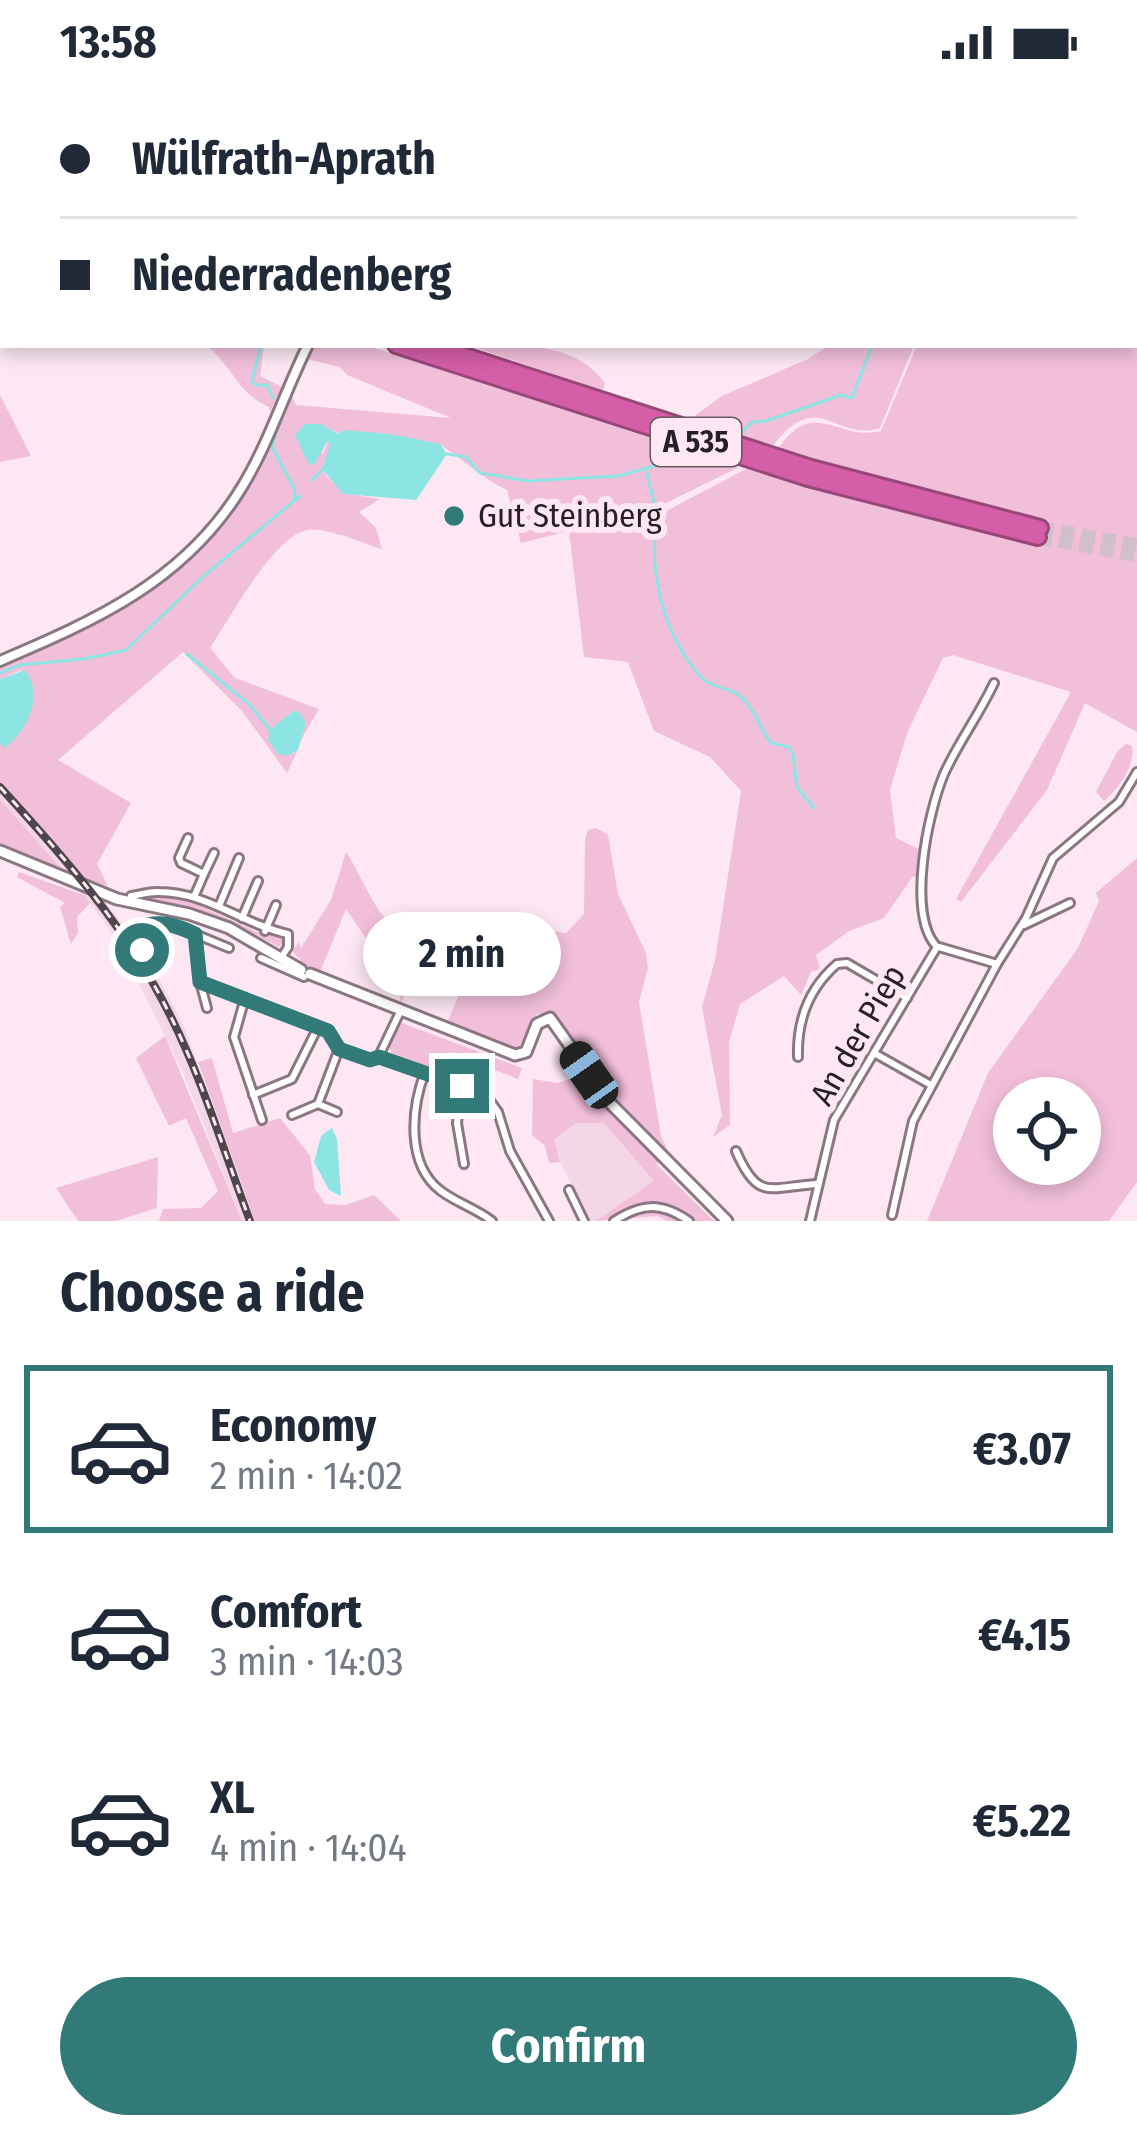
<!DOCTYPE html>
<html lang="en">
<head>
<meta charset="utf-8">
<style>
	:root { --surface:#fff; --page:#f6f6f7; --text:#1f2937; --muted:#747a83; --line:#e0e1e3; --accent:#317a78 }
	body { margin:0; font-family:"Fira Sans Condensed",sans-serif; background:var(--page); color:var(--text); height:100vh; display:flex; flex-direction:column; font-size:45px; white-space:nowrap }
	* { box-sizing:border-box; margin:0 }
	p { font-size:39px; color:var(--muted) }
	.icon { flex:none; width:66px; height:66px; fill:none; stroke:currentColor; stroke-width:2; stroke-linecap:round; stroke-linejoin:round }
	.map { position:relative; height:1137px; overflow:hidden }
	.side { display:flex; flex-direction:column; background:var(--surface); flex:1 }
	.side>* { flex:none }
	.guide { position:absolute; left:0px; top:0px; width:1137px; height:264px; box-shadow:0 6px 18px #0003; display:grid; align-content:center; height:264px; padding:0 60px; background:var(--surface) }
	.controls { position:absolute; left:993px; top:993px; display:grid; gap:24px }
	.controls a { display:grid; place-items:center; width:108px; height:108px; border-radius:50%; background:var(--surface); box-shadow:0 6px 18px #0003; font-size:60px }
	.end { position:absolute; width:54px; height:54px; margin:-27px; border:15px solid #317a78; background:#fff; box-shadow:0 0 0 6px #fff }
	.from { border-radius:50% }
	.bubble { position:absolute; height:84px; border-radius:42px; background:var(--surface); box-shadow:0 6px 18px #0003; font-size:39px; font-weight:700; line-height:84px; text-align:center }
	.car { position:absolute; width:36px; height:72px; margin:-36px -18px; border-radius:15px; box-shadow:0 0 9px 3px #0007; background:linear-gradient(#222 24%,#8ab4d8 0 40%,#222 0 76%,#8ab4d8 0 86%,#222 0) }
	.guide b { display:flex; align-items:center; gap:42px; height:114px; font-size:45px }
	.guide b+b { border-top:3px solid var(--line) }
	.guide i { width:30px; height:30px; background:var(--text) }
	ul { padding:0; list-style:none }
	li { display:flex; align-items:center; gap:36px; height:168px; margin:0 24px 18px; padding:0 36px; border:6px solid transparent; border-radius:0px }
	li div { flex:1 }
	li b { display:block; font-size:45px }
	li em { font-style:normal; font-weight:700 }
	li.on { border-color:var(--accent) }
	li>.icon { width:108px; height:108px; stroke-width:1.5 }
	h2 { padding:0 60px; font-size:54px; line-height:144px }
	.primary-button { display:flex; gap:24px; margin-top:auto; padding:24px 60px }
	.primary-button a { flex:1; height:138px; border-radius:72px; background:var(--accent); color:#fff; font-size:48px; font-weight:700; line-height:138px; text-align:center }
	.status { display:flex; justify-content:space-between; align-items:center; height:84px; padding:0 60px; background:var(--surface); direction:ltr }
	.status svg { height:33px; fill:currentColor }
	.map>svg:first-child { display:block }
	.built { fill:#f4d7e6 }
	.green { fill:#f2bfdb; fill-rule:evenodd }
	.water { fill:#8ce5e3 }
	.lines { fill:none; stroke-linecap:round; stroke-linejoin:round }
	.stream { stroke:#8ce5e3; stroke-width:3 }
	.motorway-tunnel { stroke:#d1bfc9; stroke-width:14; stroke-dasharray:14 7; stroke-linecap:butt }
	.minor-casing { stroke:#8a7781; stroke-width:12 }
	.tertiary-casing { stroke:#8a7781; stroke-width:14 }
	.secondary-casing { stroke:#8a7781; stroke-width:15 }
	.motorway-casing { stroke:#974879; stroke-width:20 }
	.minor { stroke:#fff; stroke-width:6 }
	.tertiary { stroke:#fff; stroke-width:8 }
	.secondary { stroke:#fff; stroke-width:9 }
	.motorway { stroke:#d45ea7; stroke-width:14 }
	.rail-casing { stroke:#4f464b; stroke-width:8 }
	.rail { stroke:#fce7f2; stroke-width:3; stroke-dasharray:9; stroke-linecap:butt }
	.route { stroke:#317a78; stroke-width:15 }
	.poi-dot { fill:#317a78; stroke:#fce7f2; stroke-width:4.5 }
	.labels { text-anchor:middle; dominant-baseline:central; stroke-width:12; stroke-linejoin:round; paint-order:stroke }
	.shield { fill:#fce7f2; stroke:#665b61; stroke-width:3 }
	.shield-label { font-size:30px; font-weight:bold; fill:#261f23 }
	.poi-label { font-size:33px; fill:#261f23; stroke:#fce7f2; text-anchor:start }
	.street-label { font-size:33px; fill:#261f23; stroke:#fce7f2 }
</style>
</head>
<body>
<div class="status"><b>13:58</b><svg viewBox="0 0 49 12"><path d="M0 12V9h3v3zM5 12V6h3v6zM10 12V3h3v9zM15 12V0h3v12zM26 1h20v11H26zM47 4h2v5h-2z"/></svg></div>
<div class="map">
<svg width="1137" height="1137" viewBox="0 0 1137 1137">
	<rect width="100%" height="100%" fill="#fce7f2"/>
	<!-- built -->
	<g class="built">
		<polygon points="0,698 114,829 135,859 139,858 183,940 255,1137 242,1137 182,986 117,856 90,819 0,715"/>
		<polygon points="576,1038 605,1039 655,1098 596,1137 590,1137 560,1078 553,1055"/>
	</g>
	<!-- green -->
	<g class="green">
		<path d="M951 0H1137V648L1085 619 1047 706 961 818 956 815 1071 608 953 571 943 574 907 649 890 706 896 754 921 766 918 794 913 792 884 834 849 847 816 871 820 885 811 888 801 911 784 892 740 920 729 958 730 1041 713 1053 722 1031 702 923 715 876 741 707 710 673 654 647 628 578 584 573 569 447 521 459 507 406C481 394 463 375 439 360L340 350 321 340 322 371 328 358 332 359 322 385C338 410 352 411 380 415L359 428 376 444 382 465C361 459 329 443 308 446 275 450 229 536 210 564L235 594 319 625 298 661 306 639 293 627 270 646 293 670 298 666 287 689 242 627 183 568 58 676 131 719 97 780 108 802 87 796 0 698V659L4 663 29 630 21 586 0 595V571L58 548 48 562C122 528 199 482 242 410 262 378 272 342 291 310L296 321 451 334 347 291 340 283 307 275 314 261H365L739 383 660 422 614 431 584 443 668 426 748 384 1036 462 1042 441 842 388 779 364C813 312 839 358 881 347L917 261H1134V3H950Z"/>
		<path d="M206 261H264L260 292 282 303 270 328 269 323C235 307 233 282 206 261Z"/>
		<path d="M468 261C515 261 574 256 605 299L603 307Z"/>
		<path d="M829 261H914L880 344C836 359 818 302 773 362L689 336 722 312 808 275Z"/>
		<polygon points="0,311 31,372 0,378"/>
		<path d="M1126 660 1132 662C1135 683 1119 704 1104 717L1096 708 1117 668Z"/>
		<polygon points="0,715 63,787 0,762"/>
		<path d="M596 744 608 751 618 810 646 869 648 884 639 918 661 1052 670 1071 656 1080 714 1137H667L658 1132 596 1137 654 1097 604 1039H576L554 1055 560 1078 549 1079 545 1062 532 1051 533 995 558 999 575 993 584 974 556 930H537L518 964 447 939 478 865 470 858 430 862 413 886 401 920 399 903 346 825 320 888 304 880 292 867 299 858 301 864 331 816 346 768C358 785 376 830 390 838 404 846 429 836 445 836 484 834 527 844 566 849L584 830 585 755 588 746Z"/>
		<path d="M1137 774V1098L1109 1137H927L988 989 1078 864 1099 817 1096 809ZM1080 1014V1080H1014V1014Z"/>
		<polygon points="19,788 84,811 90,819 77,833 78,849 71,860 60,823 65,819 17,793"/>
		<path d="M150 811 192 818 257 848 279 851 286 856 279 863C235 838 192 825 142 817Z"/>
		<polygon points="402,939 522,984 518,995 449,968 440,991 393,974 389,962"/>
		<polygon points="165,952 242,1137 159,1137 163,1125 201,1124 218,1107 186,1034 169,1042 136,974"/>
		<polygon points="212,974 233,1049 280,1034 310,1071 315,1105 325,1120 346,1121 374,1111 401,1137 255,1137 198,978"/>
		<polygon points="158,1073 157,1124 116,1137 78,1137 56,1104"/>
	</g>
	<!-- water -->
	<g class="water">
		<polygon points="305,340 321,340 339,350 344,346 391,350 440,360 447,370 416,416 343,410 322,385 331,359 327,358 314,381 308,379 295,351"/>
		<path d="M25 586C45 610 27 649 4 664L0 659V595Z"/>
		<polygon points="293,627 299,628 306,639 298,666 288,672 278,670 268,656 270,646"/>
		<polygon points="332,1044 337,1055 341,1112 329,1106 314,1078 321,1052"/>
	</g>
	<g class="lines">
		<!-- stream -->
		<g class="stream">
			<polyline points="291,3 291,0"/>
			<polyline points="324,3 324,0"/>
			<polyline points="988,3 989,0"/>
			<polyline points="1134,146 1137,146"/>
			<polyline points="1134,219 1137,222"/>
			<polyline points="261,261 252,297 256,301 267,301 273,314"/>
			<polyline points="281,334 272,363 295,406 294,415"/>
			<polyline points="741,349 752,338 766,337 841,311 852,314 872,261"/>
			<polyline points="447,370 466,373 480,389 528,397 618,392 694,371"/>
			<polyline points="646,387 656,425"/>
			<polyline points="312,396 325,383"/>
			<path d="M657 433C648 486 663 550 700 592 713 607 734 601 747 619 757 631 761 646 771 659L789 663 793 670 797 703 814 724"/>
			<polyline points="187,570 250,621 270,646"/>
			<polyline points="0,589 20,581 84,575 126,566 206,490 300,412"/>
		</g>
		<!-- motorway-tunnel -->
		<g class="motorway-tunnel">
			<polyline points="1040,444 1137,461"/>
			<polyline points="1038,453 1137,471"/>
		</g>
		<defs>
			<g id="minor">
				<polyline points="754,3 756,0"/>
				<polyline points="188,754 179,774 181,779 204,790 194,813"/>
				<polyline points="204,790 214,769"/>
				<path d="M131 812C141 811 149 807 159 808 207 808 242 840 288 850V863L281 874"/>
				<polyline points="219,822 239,774"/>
				<polyline points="242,834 258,797"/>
				<polyline points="1024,841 1070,819"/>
				<polyline points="265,847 276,821"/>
				<polyline points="195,850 229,864"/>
				<path d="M937 863C906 831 928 728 944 690 958 659 979 631 994 599"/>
				<polyline points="939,863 997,880 1026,834 1053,774 1119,718 1137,688"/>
				<path d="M142 866 134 853 136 845C159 836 174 840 195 850L200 898 328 947 339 965 371 976 379 972 488 1014 498 1028 510 1067 549 1137"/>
				<polyline points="261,874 304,893"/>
				<polyline points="200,898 207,924"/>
				<polyline points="245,914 234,953 262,1036"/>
				<polyline points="874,969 931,1001"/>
				<polyline points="379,972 400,928"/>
				<path d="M798 973C797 937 808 905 837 880L847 879 907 914"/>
				<path d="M425 988C411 1025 406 1081 441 1107 457 1119 477 1125 492 1137"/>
				<polyline points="462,1002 457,1039 464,1080"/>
				<polyline points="253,1011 292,995 318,943"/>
				<polyline points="337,1028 318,1020 339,965"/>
				<polyline points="292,1031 318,1020"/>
				<path d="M736 1067C758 1118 770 1103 816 1100"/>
				<polyline points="569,1106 584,1137"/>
				<polyline points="892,1131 913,1037 997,880"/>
				<path d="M614 1137C642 1119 661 1118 689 1137"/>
				<polyline points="810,1137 834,1036 937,863"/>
			</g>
			<g id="tertiary">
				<polyline points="329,0 329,3"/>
				<path d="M0 577C96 536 185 497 242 403 269 359 285 307 308 261"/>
			</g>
			<g id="secondary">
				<polyline points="0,767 117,815 189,830 229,844 301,886"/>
				<polyline points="310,890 515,971 526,968 537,940 550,934 611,1020 727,1137"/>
			</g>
			<g id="motorway">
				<polyline points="0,159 3,159"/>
				<polyline points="0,169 3,169"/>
				<polyline points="396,261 808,394 1038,453"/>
				<polyline points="431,261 811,384 1040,444"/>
			</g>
		</defs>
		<!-- minor casing -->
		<use href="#minor" class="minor-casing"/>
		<!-- tertiary casing -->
		<use href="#tertiary" class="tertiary-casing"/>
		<!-- secondary casing -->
		<use href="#secondary" class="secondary-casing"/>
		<!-- motorway casing -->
		<use href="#motorway" class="motorway-casing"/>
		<!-- minor -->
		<use href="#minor" class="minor"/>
		<!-- tertiary -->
		<use href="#tertiary" class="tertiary"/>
		<!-- secondary -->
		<use href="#secondary" class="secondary"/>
		<!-- motorway -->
		<use href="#motorway" class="motorway"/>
		<defs>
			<path id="rail" d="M0 703C65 774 127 844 170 931 203 997 224 1068 250 1137"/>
		</defs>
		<!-- rail casing -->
		<use href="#rail" class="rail-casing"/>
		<!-- rail -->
		<use href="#rail" class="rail"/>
	</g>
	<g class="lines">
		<!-- route -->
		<path class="route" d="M142 866 134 853 136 844C159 836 174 840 195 850L200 898 328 947 339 965 370 976 379 973 462 1002"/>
	</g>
	<!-- markers -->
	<circle class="poi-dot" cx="454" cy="432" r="12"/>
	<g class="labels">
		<!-- shield labels -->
		<rect class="shield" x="651" y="334" width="90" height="48" rx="9"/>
		<g class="shield-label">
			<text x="696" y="358">A 535</text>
		</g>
		<!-- poi labels -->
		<g class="poi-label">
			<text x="478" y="432">Gut Steinberg</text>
		</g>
		<!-- street labels -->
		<g class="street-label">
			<text transform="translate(858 951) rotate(-60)">An der Piep</text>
		</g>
	</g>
</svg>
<div class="controls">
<a><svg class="icon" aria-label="locate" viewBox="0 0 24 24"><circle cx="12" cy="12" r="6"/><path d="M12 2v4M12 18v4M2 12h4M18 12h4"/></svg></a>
</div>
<i class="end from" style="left:142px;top:866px"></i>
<i class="end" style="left:462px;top:1002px"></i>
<div class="bubble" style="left:363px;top:828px;width:198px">2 min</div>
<i class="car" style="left:589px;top:991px;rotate:325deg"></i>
<div class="guide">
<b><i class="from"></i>Wülfrath-Aprath</b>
<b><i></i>Niederradenberg</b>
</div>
</div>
<section class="side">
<h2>Choose a ride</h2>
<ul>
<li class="on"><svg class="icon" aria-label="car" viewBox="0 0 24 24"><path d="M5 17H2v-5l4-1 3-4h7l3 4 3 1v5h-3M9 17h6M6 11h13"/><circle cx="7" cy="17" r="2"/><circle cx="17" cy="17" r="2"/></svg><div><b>Economy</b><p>2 min · 14:02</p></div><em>€3.07</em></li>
<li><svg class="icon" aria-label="car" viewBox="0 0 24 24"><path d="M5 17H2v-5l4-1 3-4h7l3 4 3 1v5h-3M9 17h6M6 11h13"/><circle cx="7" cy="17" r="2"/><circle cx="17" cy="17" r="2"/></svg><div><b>Comfort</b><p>3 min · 14:03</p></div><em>€4.15</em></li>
<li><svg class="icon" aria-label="car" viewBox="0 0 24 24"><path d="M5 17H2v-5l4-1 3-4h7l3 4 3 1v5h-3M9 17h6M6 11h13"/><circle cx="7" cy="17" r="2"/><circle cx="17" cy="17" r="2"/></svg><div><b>XL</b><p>4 min · 14:04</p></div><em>€5.22</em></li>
</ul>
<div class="primary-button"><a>Confirm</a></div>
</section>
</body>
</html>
